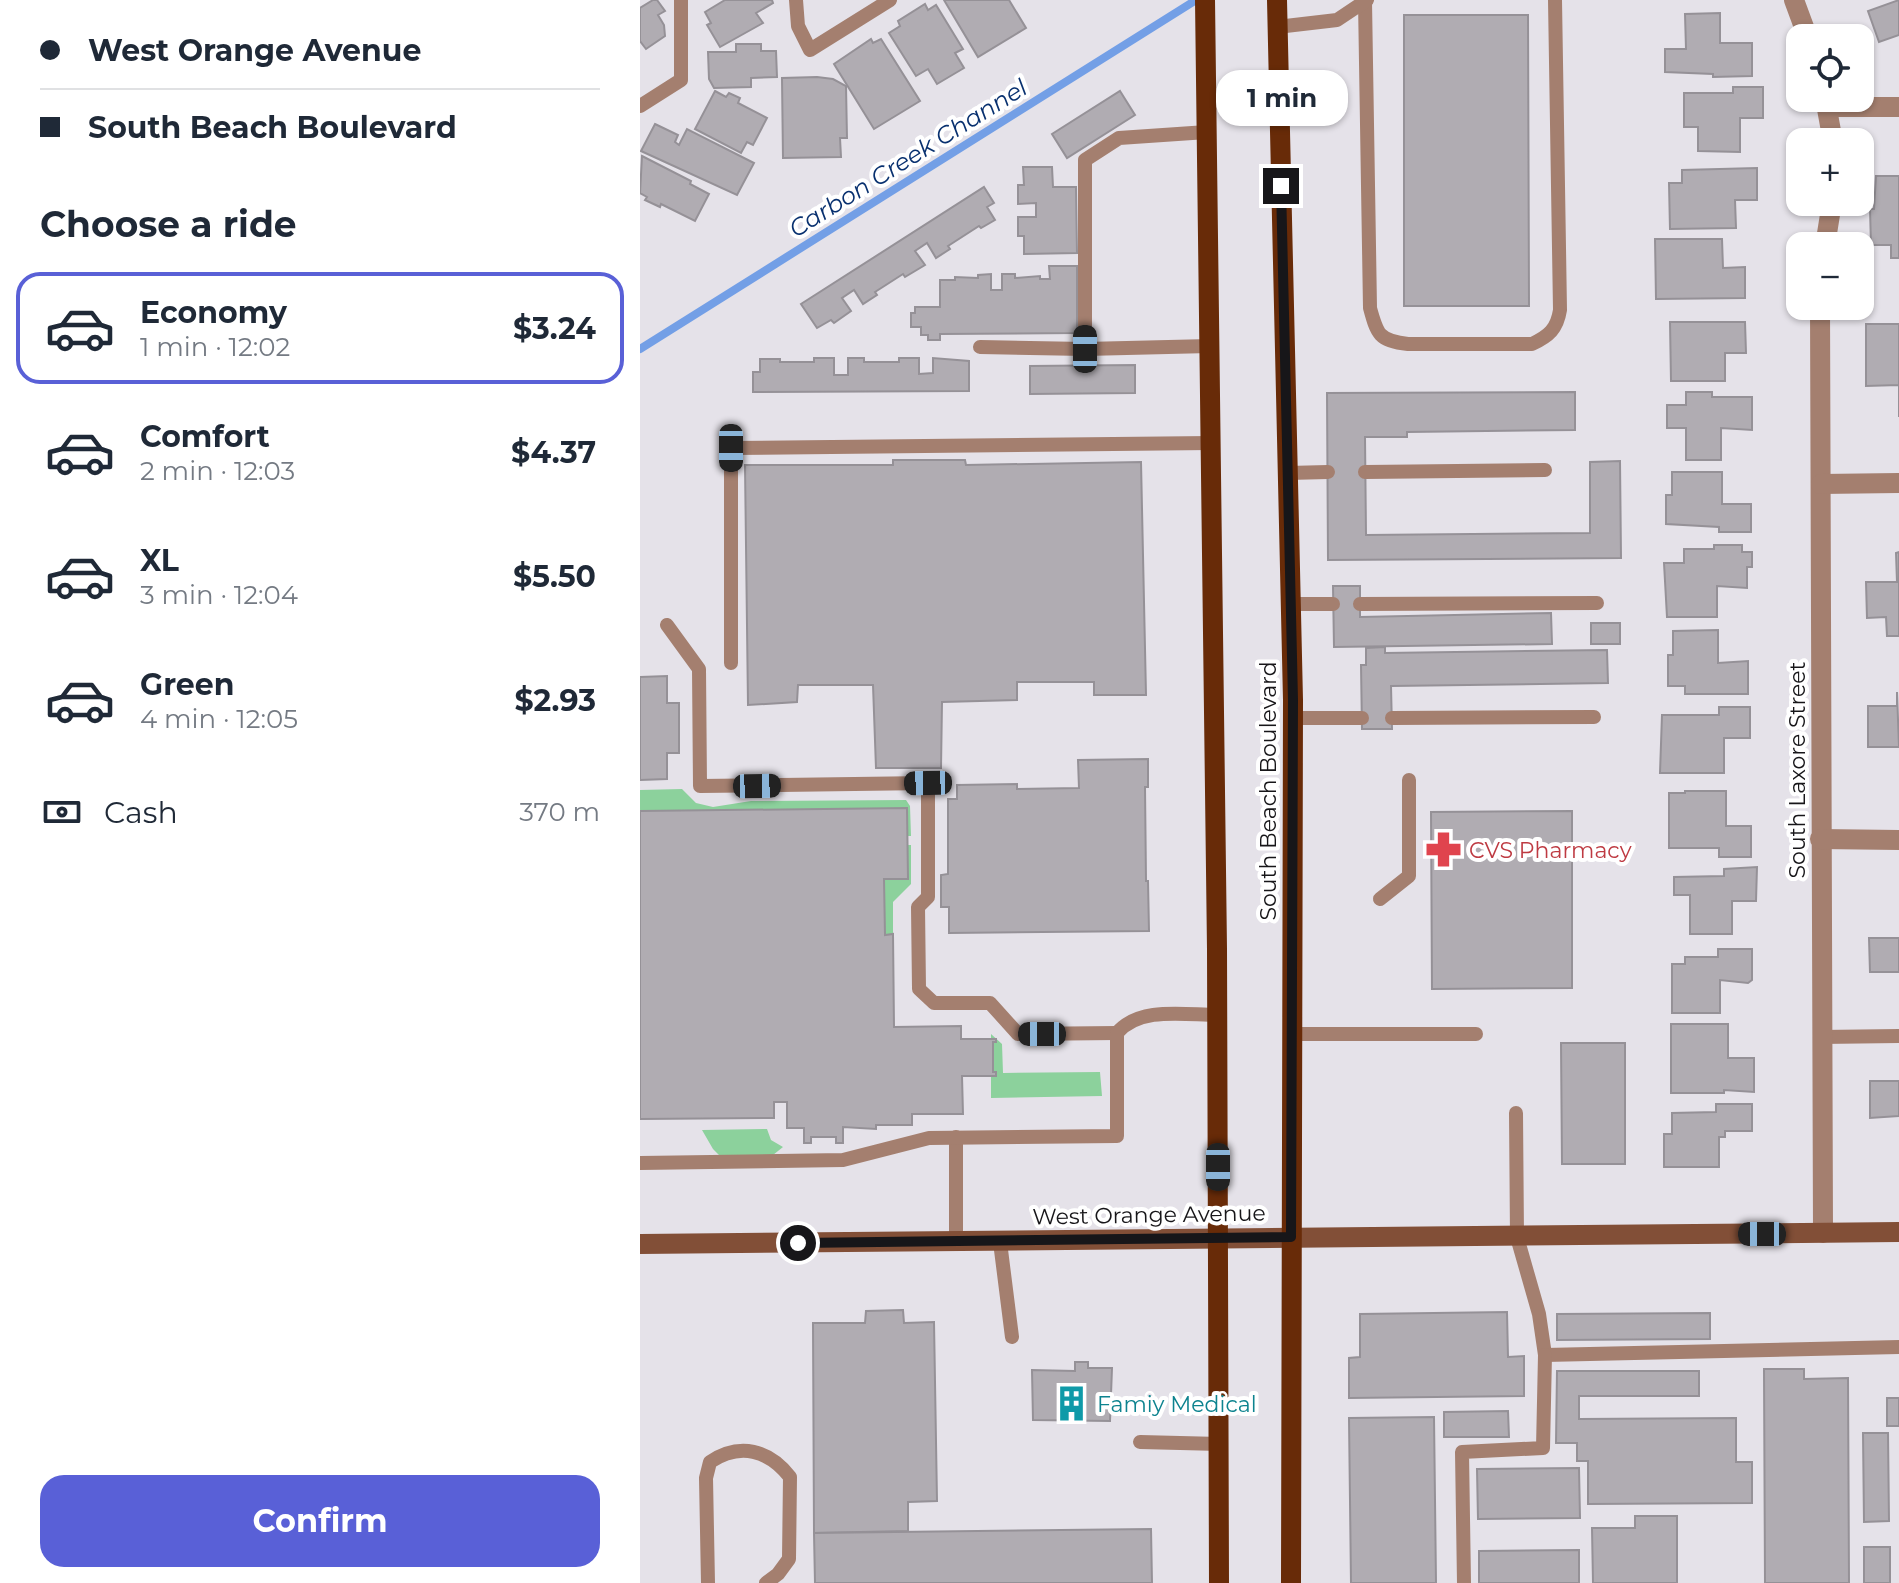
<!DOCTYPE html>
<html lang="en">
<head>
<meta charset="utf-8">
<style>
	:root { --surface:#fff; --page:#f6f6f7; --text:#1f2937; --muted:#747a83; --line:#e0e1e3; --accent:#5960d7 }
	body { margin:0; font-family:Montserrat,sans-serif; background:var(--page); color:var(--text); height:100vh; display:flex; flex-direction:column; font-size:30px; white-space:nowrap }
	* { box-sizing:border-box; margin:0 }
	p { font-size:26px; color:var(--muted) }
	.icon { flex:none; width:44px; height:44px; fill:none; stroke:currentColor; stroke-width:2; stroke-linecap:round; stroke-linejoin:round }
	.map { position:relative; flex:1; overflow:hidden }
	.drawer { display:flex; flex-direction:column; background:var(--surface); width:640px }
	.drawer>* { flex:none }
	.top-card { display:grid; align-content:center; height:176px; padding:0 40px; background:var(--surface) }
	.fabs { position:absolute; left:1146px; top:24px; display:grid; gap:16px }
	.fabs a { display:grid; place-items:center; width:88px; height:88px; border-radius:16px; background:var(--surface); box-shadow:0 2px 6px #0004; font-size:40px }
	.end { position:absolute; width:36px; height:36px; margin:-18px; border:10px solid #171619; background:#fff; box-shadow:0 0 0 4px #fff }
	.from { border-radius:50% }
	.bubble { position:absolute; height:56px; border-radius:24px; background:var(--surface); box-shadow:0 2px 6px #0004; font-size:26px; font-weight:700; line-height:56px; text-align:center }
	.car { position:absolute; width:24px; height:48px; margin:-24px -12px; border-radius:10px; box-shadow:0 0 6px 2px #0007; background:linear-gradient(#222 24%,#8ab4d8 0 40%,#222 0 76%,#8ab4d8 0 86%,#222 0) }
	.top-card b { display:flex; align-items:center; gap:28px; height:76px; font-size:30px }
	.top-card b+b { border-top:2px solid var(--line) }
	.top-card i { width:20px; height:20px; background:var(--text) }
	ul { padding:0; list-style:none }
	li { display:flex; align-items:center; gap:24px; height:112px; margin:0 16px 12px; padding:0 24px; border:4px solid transparent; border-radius:24px }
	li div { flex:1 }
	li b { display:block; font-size:30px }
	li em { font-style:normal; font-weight:700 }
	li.selected { border-color:var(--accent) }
	li>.icon { width:72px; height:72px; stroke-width:1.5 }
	h2 { padding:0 40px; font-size:36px; line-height:96px }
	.pay { display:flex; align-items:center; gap:20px; height:88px; padding:0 40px; font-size:30px }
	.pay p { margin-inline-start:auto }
	.primary-button { display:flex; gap:16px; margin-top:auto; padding:16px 40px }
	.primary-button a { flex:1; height:92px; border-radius:24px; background:var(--accent); color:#fff; font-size:32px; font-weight:700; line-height:92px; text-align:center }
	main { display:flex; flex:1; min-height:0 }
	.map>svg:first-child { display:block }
	.green { fill:#8cd19c }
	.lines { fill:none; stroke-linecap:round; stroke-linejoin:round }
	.stream { stroke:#739fe6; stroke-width:8 }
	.building { fill:#b0acb2; stroke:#959197; stroke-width:2 }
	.lane { stroke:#a47f6f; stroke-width:14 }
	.street { stroke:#a47f6f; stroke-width:20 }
	.secondary { stroke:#824f37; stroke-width:20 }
	.primary { stroke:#682b08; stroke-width:20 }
	.route { stroke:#171619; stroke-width:10 }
	.labels { text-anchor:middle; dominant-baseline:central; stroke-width:8; stroke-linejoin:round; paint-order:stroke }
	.street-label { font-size:22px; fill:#171619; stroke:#fff }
	.health-label { font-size:22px; fill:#be3a42; stroke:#fff; text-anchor:start }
	.culture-label { font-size:22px; fill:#0d838f; stroke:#fff; text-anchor:start }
	.water-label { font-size:24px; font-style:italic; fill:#08306f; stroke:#fff }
</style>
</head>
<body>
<main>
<section class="drawer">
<div class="top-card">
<b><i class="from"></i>West Orange Avenue</b>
<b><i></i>South Beach Boulevard</b>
</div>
<h2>Choose a ride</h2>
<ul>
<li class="selected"><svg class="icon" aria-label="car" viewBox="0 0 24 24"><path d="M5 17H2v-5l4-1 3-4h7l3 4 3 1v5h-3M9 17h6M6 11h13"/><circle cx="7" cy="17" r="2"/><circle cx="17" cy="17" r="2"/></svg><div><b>Economy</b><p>1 min · 12:02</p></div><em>$3.24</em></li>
<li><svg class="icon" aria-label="car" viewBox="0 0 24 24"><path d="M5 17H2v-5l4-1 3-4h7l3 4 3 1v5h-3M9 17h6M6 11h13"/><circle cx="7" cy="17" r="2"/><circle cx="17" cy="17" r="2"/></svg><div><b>Comfort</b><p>2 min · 12:03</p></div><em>$4.37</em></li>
<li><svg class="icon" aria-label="car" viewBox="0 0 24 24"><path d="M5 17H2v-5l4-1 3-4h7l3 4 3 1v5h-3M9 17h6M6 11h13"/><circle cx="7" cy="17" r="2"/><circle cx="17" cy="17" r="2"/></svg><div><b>XL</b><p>3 min · 12:04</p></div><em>$5.50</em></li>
<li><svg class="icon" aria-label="car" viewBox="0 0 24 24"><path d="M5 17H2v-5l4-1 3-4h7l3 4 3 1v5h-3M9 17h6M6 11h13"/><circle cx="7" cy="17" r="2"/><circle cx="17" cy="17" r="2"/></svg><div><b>Green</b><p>4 min · 12:05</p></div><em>$2.93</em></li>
</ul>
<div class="pay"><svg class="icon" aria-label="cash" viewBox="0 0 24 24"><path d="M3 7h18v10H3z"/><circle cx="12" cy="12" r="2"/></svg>Cash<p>370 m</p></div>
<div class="primary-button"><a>Confirm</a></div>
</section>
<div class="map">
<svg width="1259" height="1583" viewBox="0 0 1259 1583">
	<rect width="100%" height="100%" fill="#e5e2e9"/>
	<!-- green -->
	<g class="green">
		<polygon points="42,789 56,803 73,807 111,801 266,800 270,806 271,836 268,836 267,808 0,811 0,790"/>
		<polygon points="268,845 271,845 271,884 253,902 253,934 245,935 244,879 268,879"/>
		<polygon points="351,1034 362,1044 363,1073 460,1072 462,1096 351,1098 351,1076 356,1075 353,1072 353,1042 356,1039 351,1039"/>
		<polygon points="127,1129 131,1140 143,1147 133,1155 79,1155 73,1149 62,1130"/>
	</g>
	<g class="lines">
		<!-- stream -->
		<polyline class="stream" points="0,349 556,0"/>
	</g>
	<!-- building -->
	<g class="building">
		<polygon points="13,0 17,0 25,11 18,15 24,25 25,36 6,49 0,41 0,8"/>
		<polygon points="85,0 132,0 133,3 116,13 123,23 80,47 67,25 71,23 65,12"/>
		<polygon points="304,0 369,0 386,28 338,57"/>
		<polygon points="1259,0 1259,35 1239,42 1228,11"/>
		<polygon points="285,4 288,10 296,5 323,49 315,53 324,68 297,84 288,69 276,76 249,33 260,26 258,21"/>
		<polygon points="1080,13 1080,43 1112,43 1112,76 1073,77 1073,74 1025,72 1025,49 1046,49 1045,14"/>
		<polygon points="764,15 888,15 889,306 764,306"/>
		<polygon points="231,39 233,43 241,39 280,101 234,129 194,64"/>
		<polygon points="96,44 121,44 121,51 136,51 137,77 111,78 111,87 74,88 69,79 68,52 96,52"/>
		<polygon points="177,77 193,79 206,86 207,138 200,138 201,157 143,158 142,78"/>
		<polygon points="1093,87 1123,87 1123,118 1100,118 1100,152 1058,151 1058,127 1044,127 1044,93 1093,93"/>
		<polygon points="75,91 86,97 89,93 100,98 98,103 127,118 113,145 107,142 101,153 55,129"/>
		<polygon points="480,91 495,115 427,158 412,134"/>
		<polygon points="15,124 38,135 35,142 39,145 47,129 114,163 97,195 1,151"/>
		<polygon points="2,156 51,181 50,184 69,194 55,221 21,204 20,207 5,200 7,197 0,193"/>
		<polygon points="383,167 412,167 413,187 436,187 437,253 384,254 384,236 378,236 378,217 396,217 396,203 378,204 378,185 384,185"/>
		<polygon points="1117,168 1117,200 1095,200 1096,228 1030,229 1029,183 1042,183 1042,170"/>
		<polygon points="1236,176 1259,176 1259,258 1251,258 1251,245 1231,245 1230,209 1234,209"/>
		<polygon points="344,187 354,203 347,207 355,220 341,228 339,226 308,246 310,249 296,258 287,243 275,251 285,265 265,277 263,274 235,292 237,295 223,304 214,290 202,298 211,311 194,323 191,320 177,328 161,304"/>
		<polygon points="1015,239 1082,239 1083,268 1105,267 1105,298 1016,299"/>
		<polygon points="409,266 437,266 437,333 300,334 300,340 288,340 288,335 281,335 281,327 271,327 271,313 275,313 275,307 300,307 300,280 315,280 315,277 338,278 338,275 351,274 351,290 362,290 362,274 375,274 375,278 400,276 400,279 410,279"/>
		<polygon points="1030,322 1105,322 1106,353 1085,353 1085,381 1031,381"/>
		<polygon points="1226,324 1259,324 1259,417 1259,385 1226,386"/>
		<polygon points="174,358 194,358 194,375 208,375 208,358 224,358 224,362 259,362 259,358 279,358 279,374 293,373 293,358 329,361 329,391 113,392 113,372 120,372 120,359 140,359 140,362 174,362"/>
		<polygon points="495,365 495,393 390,394 390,366"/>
		<polygon points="935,392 935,430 767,432 767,437 725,437 726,535 950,533 950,462 980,461 981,558 688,560 687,393"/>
		<polygon points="1046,392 1072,392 1072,397 1112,397 1112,430 1081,428 1081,460 1046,460 1046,428 1027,428 1027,405 1046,405"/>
		<polygon points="253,460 325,460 326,465 501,462 506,695 454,695 454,682 377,682 377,700 302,702 301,768 236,768 233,685 158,685 157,702 108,705 105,465 253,465"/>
		<polygon points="1032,472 1082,472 1082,504 1111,504 1111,532 1079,532 1079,527 1026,524 1026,495 1032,495"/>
		<polygon points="1074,545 1102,545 1102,552 1112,552 1112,567 1107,567 1107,588 1077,586 1077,617 1027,617 1024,563 1044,563 1044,549 1074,549"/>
		<polygon points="1259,552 1259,636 1247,636 1246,617 1227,618 1226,582 1257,582 1256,553"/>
		<polygon points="693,586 720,586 720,617 911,613 912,644 694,647"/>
		<rect x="951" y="623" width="29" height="21"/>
		<polygon points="1078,630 1078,663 1108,661 1108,694 1045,694 1045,686 1028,686 1028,655 1033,655 1033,631"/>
		<polygon points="745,647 745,653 967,650 968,683 751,686 752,729 722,729 721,665 726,665 726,648"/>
		<polygon points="27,676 27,703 39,703 39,753 27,753 27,779 0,780 0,677"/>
		<polygon points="1257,692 1259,747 1228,747 1228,706 1257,706"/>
		<polygon points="1079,707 1110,707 1110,738 1084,738 1084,773 1020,773 1022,715 1079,715"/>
		<polygon points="508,759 508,787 505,787 506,881 508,881 509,931 309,933 309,907 301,907 301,875 308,874 308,799 317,799 317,785 377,784 377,789 439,788 438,760"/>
		<polygon points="1045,791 1086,791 1086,826 1111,826 1111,857 1079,857 1079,848 1029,848 1029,793 1045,793"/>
		<polygon points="267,808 268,879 244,879 245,935 253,934 254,1027 321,1026 321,1039 356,1039 356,1042 353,1042 353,1072 356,1072 356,1076 322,1076 323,1114 272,1114 272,1125 236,1125 236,1129 203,1127 203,1143 196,1143 196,1137 171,1137 171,1143 164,1143 164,1128 147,1128 147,1102 134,1102 134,1118 0,1119 0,811"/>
		<polygon points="932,811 932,988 792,989 791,812"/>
		<polygon points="1117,867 1116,901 1092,901 1092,934 1050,934 1050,895 1034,895 1034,877 1084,876 1084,869"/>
		<polygon points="1229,938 1259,938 1259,972 1230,972"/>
		<polygon points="1078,949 1112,949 1112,980 1108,983 1080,980 1080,1013 1032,1013 1032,964 1045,964 1045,957 1078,957"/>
		<polygon points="1031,1024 1088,1024 1088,1058 1114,1058 1114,1092 1084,1090 1084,1093 1031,1093"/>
		<polygon points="921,1043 985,1043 985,1164 922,1164"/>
		<polygon points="1230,1081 1259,1081 1259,1116 1230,1118"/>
		<polygon points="1076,1104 1112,1104 1112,1131 1085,1131 1085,1137 1079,1137 1079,1167 1024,1167 1024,1134 1032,1134 1032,1113 1076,1112"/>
		<polygon points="263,1310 264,1323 294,1322 297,1501 268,1502 268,1531 174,1533 173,1323 225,1323 226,1311"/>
		<polygon points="867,1312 868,1357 884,1356 884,1396 709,1398 709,1358 720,1357 720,1314"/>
		<polygon points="1070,1313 1070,1339 917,1340 917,1314"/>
		<polygon points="435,1362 448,1362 448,1368 472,1368 470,1421 393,1420 392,1370 435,1371"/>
		<polygon points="1124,1369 1164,1369 1164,1379 1208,1378 1209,1583 1125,1583"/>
		<polygon points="917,1371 1059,1371 1059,1396 939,1396 939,1419 1096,1418 1096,1462 1112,1462 1112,1503 948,1504 948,1461 937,1461 937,1443 916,1443"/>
		<rect x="1247" y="1398" width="12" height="28"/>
		<polygon points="868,1411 869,1437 804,1437 804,1412"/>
		<polygon points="794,1417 796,1583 711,1583 709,1418"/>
		<polygon points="1223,1433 1248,1433 1249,1521 1224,1522"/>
		<polygon points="939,1468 940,1518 838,1519 837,1469"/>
		<polygon points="995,1516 1037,1516 1037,1583 953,1583 952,1528 995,1528"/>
		<polygon points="511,1529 512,1583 175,1583 174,1533"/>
		<rect x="1224" y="1547" width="26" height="36"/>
		<polygon points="939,1550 939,1583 839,1583 839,1551"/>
	</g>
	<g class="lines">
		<!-- lane -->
		<g class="lane">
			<polyline points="156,0 158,26 170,50 250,0"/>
			<path d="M725 1 730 308C737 334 739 341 768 344H892C909 336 917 329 920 310L915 0"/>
			<polyline points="637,27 697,20 727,0"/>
			<polyline points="0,106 41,80 41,0"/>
			<polyline points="340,347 445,349 445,160 479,138 567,132"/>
			<polyline points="445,349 570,346"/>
			<polyline points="725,472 905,470"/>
			<polyline points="648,473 688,472"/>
			<polyline points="651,604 693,604"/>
			<polyline points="720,604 957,603"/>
			<polyline points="27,625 59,669 60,786 288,783 288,897 278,907 279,989 294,1003 350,1003 378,1034 477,1033"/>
			<polyline points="91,663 91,448 571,443"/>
			<polyline points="653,718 722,718"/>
			<polyline points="752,718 954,717"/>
			<polyline points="740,899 769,876 769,780"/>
			<polyline points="651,1034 836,1034"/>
			<polyline points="1181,1037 1259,1036"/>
			<polyline points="876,1113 877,1237 899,1314 905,1355 1259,1347"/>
			<polyline points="316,1137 316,1242"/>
			<path d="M0 1163 203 1160 289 1138 477 1136V1033C500 1006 545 1015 577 1015"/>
			<polyline points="360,1242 372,1337"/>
			<polyline points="500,1442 580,1444"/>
			<path d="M68 1583 66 1478 70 1462C100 1442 129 1450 150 1477L149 1559 138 1574 126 1583"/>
			<polyline points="824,1583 822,1452 903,1448 905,1355"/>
		</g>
		<!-- street -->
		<g class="street">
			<polyline points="1154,0 1168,38"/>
			<polyline points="1185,98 1193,142"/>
			<polyline points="1187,107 1259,107"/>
			<polyline points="1185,246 1192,202"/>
			<polyline points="1180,306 1183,1233"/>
			<polyline points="1181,484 1259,483"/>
			<polyline points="1180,839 1259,840"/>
		</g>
		<!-- secondary -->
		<polyline class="secondary" points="0,1244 1259,1232"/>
		<!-- primary -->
		<g class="primary">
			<polyline points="565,0 577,949 579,1583"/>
			<polyline points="637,0 653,700 651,1583"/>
		</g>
	</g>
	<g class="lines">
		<!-- route -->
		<polyline class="route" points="158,1243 651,1237 653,700 641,186"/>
	</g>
	<!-- icons -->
	<defs>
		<symbol id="pharmacy-bare" viewBox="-9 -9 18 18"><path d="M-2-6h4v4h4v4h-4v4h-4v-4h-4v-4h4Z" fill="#e0444e" stroke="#fff" stroke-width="2.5" paint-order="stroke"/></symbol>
		<symbol id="building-bare" viewBox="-9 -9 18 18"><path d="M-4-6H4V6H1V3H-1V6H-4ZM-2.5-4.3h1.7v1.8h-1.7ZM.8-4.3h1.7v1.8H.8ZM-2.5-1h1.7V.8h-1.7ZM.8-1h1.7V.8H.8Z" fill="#0f9aa8" stroke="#fff" stroke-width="2.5" paint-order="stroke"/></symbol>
	</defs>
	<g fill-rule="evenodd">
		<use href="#pharmacy-bare" x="778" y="824" width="51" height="51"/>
		<use href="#building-bare" x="406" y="1378" width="51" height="51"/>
	</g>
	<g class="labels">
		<!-- street labels -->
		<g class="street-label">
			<text transform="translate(1157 770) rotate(-90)">South Laxore Street</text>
			<text transform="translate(628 791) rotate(-90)">South Beach Boulevard</text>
			<text transform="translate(509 1215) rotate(-1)">West Orange Avenue</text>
		</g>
		<!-- health labels -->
		<g class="health-label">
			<text x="829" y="850">CVS Pharmacy</text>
		</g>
		<!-- culture labels -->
		<g class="culture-label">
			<text x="457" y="1404">Famiy Medical</text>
		</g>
		<!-- water labels -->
		<g class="water-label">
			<text transform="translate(268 158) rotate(-32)">Carbon Creek Channel</text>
		</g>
	</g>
</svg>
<div class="fabs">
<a><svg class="icon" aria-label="locate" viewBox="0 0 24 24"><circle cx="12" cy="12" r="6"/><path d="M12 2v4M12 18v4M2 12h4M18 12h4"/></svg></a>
<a>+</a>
<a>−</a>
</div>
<i class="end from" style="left:158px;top:1243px"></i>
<i class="end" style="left:641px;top:186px"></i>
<div class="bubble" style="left:576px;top:70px;width:132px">1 min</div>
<i class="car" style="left:445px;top:349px;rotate:0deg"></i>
<i class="car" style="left:91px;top:448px;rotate:180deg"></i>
<i class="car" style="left:288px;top:783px;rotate:269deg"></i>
<i class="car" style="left:117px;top:786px;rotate:89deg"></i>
<i class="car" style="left:402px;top:1034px;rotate:270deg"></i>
<i class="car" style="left:578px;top:1167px;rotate:180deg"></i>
<i class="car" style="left:1122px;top:1234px;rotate:270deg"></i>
</div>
</main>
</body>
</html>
